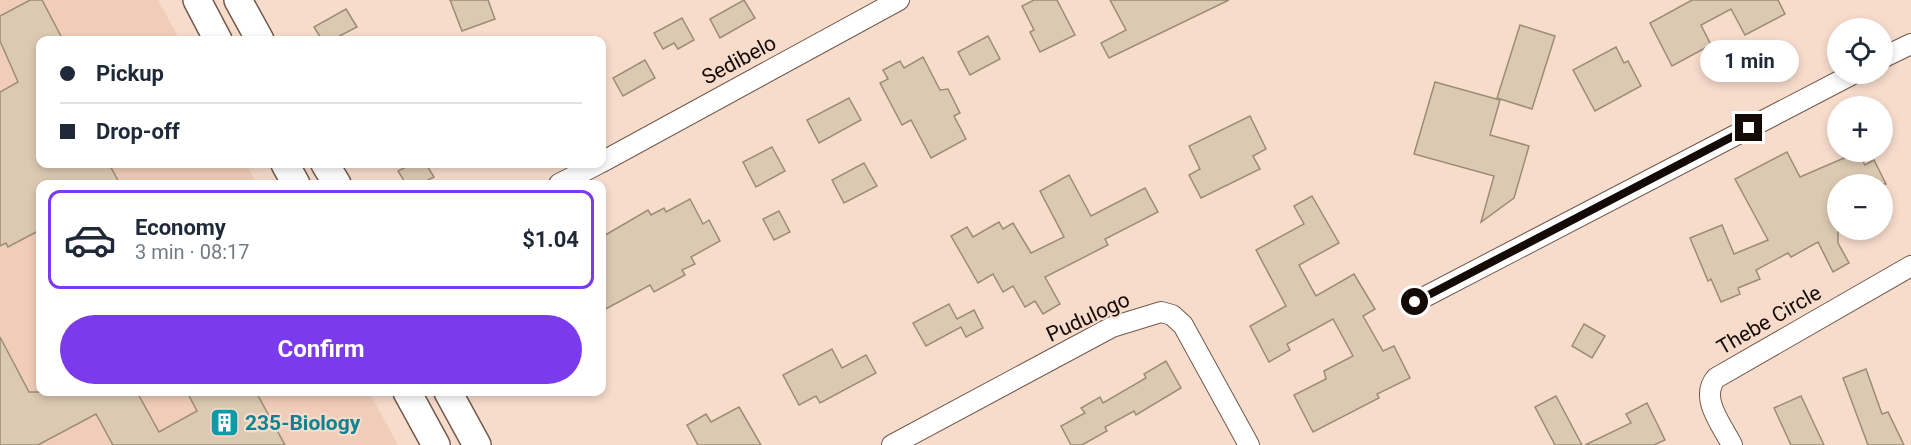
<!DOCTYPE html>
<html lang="en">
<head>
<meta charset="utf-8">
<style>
	:root { --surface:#fff; --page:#f6f6f7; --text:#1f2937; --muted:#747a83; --line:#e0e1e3; --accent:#7c3aed }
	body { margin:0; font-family:Roboto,sans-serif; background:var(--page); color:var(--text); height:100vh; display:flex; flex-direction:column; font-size:22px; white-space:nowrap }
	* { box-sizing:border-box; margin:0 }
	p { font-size:20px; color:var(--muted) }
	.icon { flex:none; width:33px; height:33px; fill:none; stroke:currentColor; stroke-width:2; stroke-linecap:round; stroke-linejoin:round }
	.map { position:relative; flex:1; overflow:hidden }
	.sheet { position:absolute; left:36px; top:180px; width:570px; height:216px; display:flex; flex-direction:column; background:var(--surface); border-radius:12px; box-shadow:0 3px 9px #0003 }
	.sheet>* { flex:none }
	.guide { position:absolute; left:36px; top:36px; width:570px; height:132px; border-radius:12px; box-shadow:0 3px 9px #0003; display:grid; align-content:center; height:132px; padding:0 24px; background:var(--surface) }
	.buttons { position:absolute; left:1827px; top:18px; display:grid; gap:12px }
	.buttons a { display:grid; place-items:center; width:66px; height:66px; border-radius:50%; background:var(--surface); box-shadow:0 3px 9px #0003; font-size:30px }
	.end { position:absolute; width:27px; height:27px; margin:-14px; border:8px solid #140b07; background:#fff; box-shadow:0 0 0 3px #fff }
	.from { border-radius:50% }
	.bubble { position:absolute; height:42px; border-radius:21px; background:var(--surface); box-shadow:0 3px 9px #0003; font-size:20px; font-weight:700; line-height:42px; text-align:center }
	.guide b { display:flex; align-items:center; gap:21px; height:57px; font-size:22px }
	.guide b+b { border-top:2px solid var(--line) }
	.guide i { width:15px; height:15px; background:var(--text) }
	ul { padding:10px 0 0; list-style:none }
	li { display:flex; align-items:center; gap:18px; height:99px; margin:0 12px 9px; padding:0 12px; border:3px solid var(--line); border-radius:12px }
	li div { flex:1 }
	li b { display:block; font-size:22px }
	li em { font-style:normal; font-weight:700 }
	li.current { border-color:var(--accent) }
	li>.icon { width:54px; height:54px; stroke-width:1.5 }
	.cta { display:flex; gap:12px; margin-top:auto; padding:12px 24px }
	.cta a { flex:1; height:69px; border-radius:36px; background:var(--accent); color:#fff; font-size:24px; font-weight:700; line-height:69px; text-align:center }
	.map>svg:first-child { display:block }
	.built { fill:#f0cdb9 }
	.building { fill:#dbc9b2; stroke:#9c8c76; stroke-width:1.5 }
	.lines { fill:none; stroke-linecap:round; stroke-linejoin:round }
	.street-casing { stroke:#71594c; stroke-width:22 }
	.secondary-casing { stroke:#71594c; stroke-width:30 }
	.street { stroke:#fff; stroke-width:20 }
	.secondary { stroke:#fff; stroke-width:27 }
	.route { stroke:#140b07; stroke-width:8 }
	.labels { text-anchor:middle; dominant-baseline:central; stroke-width:4.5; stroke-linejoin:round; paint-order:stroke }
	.street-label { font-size:21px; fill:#140b07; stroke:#f7dccc }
	.culture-label { font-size:21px; font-weight:bold; fill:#0d838f; stroke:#f7dccc; text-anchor:start }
</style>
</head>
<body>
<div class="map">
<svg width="1911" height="445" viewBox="0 0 1911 445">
	<rect width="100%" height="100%" fill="#f7dccc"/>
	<!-- built -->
	<polygon class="built" points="0,0 158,0 180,40 40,40 40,164 246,164 257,184 40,184 40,392 369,392 398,445 0,445"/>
	<!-- building -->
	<g class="building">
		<polygon points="30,0 42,0 63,40 40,40 40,164 109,164 120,184 40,184 40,230 8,247 6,243 0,246 0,92 18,82 0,41 0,16"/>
		<polygon points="450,0 488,0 495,19 462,31"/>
		<polygon points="744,0 755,18 720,38 710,19"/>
		<polygon points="1034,0 1057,0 1075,35 1040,52 1030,32 1034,30 1022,6"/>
		<polygon points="1110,0 1229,0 1109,58 1101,43 1126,30"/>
		<polygon points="1692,0 1778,0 1785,14 1745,35 1731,9 1701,25 1711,45 1672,66 1650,23"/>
		<polygon points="346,9 357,27 332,40 322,40 314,27"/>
		<polygon points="682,18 694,40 678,49 674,43 663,49 654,33"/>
		<polygon points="1520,25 1555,36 1532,109 1497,98"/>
		<polygon points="988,36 1000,59 970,75 958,52"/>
		<polygon points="1616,47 1624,63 1628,61 1641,86 1595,111 1573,70"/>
		<polygon points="923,57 940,90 948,89 960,113 954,116 966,139 931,158 911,120 902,125 880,83 888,79 883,70 900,61 904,68"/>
		<polygon points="645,60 655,78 623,96 613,78"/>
		<polygon points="1435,82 1500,100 1490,135 1529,146 1514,198 1481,222 1494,176 1414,154"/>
		<polygon points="849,98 861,120 819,143 807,120"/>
		<polygon points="1250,116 1266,149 1253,156 1260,169 1201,198 1189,175 1200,169 1189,146"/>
		<polygon points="772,147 785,171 756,187 743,162"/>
		<polygon points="1787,152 1800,177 1858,152 1865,165 1874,160 1886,184 1838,184 1838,243 1849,263 1833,272 1818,242 1791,257 1788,253 1756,270 1760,279 1738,288 1740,294 1721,302 1711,279 1708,281 1690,238 1722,225 1734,254 1768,240 1735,179"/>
		<polygon points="864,163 877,186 844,203 832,180"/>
		<polygon points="412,164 426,164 434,177 421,184 406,184 398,171"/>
		<polygon points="1069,175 1091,216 1145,188 1158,212 1105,239 1108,245 1045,277 1060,304 1043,314 1035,301 1025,307 1013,286 1003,292 993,274 978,283 951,236 967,227 973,237 999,222 1003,229 1013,223 1031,253 1064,237 1040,191"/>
		<polygon points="1312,196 1339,243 1299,265 1316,296 1354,274 1375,309 1363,316 1383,351 1394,346 1410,378 1377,394 1379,398 1313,432 1294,395 1326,379 1324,371 1353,356 1333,319 1287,344 1290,350 1269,362 1250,326 1286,306 1256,250 1304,224 1294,206"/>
		<polygon points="690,199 703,224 709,220 720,241 691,257 695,264 682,270 685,275 654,292 650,285 602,311 602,237 648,210 651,215 664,208 666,212"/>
		<polygon points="779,211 790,232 774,240 763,219"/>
		<polygon points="949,304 957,319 974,310 983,328 966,337 961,327 926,346 913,323"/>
		<polygon points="1584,324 1605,336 1592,358 1572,346"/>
		<polygon points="0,337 29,392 137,392 159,432 197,411 187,392 256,392 285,445 113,445 96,414 38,445 0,445"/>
		<polygon points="832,349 842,368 866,355 876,373 820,403 816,396 799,405 783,375"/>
		<polygon points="1166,361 1181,388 1136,415 1134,411 1105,427 1107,431 1082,445 1071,445 1061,426 1085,413 1081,408 1100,397 1103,403 1146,378 1144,374"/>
		<polygon points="1866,369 1882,414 1888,412 1904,445 1868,445 1843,378"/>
		<polygon points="1556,396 1582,445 1555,445 1535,407"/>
		<polygon points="1801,396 1824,445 1791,445 1774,408"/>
		<polygon points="1647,403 1665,440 1654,445 1585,445 1631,423 1626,414"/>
		<polygon points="739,407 761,445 698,445 687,425 706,414 711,422"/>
	</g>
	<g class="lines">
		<defs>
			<g id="street">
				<polyline points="1882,58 1911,44"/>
				<polyline points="602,162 899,0"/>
				<polyline points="559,184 598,164"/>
				<polyline points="1415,302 1853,74"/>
				<polyline points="892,445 1112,327 1161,312 1172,315 1183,325 1249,445"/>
				<path d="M1732 445C1722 425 1699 398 1716 378L1911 266"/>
			</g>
			<g id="secondary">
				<polyline points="197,0 218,40"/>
				<polyline points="238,0 260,40"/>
				<polyline points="285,164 296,184"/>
				<polyline points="325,164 337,184"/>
				<polyline points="407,392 436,445"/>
				<polyline points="448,392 477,445"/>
			</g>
		</defs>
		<!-- street casing -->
		<use href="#street" class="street-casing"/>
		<!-- secondary casing -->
		<use href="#secondary" class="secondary-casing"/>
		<!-- street -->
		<use href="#street" class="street"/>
		<!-- secondary -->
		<use href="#secondary" class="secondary"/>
	</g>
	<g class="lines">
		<!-- route -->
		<polyline class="route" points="1415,302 1749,128"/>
	</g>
	<!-- icons -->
	<defs>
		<symbol id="building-square" viewBox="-11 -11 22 22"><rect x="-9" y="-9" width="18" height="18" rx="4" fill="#0f9aa8" stroke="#f7dccc"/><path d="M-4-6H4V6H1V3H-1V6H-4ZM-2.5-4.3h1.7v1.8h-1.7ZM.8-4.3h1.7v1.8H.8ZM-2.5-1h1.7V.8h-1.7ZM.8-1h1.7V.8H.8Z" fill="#fff"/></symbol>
	</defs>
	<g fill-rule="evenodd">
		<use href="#building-square" x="208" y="406" width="33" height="33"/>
	</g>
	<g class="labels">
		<!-- street labels -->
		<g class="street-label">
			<text transform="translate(739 60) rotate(-28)">Sedibelo</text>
			<text transform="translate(1088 317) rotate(-25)">Pudulogo</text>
			<text transform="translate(1769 320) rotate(-30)">Thebe Circle</text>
		</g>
		<!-- culture labels -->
		<g class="culture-label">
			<text x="245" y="423">235-Biology</text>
		</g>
	</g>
</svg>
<div class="buttons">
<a><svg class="icon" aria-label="locate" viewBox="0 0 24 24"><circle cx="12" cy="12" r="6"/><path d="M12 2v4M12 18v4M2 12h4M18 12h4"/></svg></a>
<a>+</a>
<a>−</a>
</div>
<i class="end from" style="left:1415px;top:302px"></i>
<i class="end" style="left:1749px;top:128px"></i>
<div class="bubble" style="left:1700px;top:40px;width:99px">1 min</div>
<div class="guide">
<b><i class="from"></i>Pickup</b>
<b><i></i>Drop-off</b>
</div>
<section class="sheet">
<ul>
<li class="current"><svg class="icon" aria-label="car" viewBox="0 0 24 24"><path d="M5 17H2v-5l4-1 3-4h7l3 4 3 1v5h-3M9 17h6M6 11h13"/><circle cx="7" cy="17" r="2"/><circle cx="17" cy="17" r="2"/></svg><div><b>Economy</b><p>3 min · 08:17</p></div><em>$1.04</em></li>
</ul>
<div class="cta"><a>Confirm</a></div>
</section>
</div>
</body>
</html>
